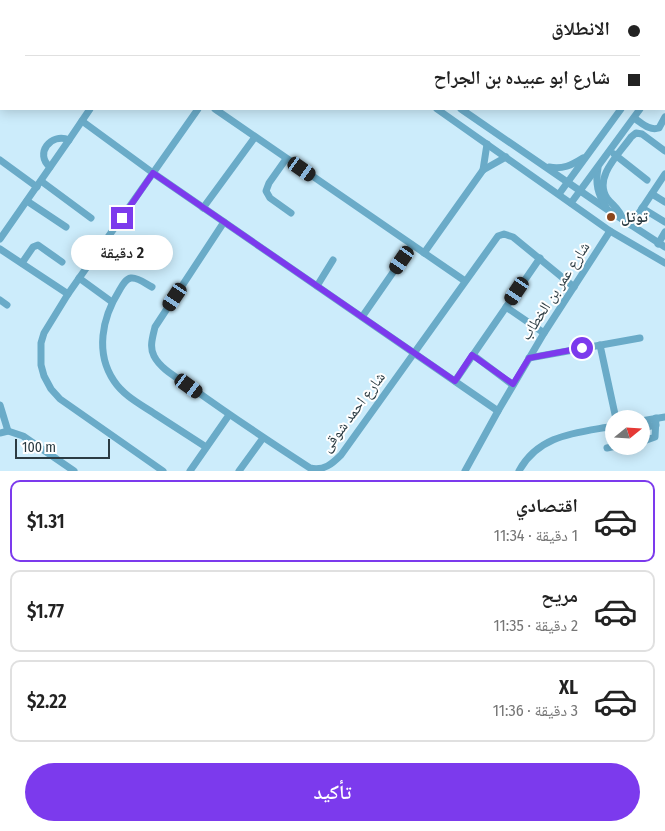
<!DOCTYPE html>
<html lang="ar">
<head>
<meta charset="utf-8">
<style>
	:root { --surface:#fff; --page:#f2f2f2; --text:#222; --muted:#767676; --line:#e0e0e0; --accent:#7c3aed }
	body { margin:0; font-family:"Fira Sans Condensed","Noto Naskh Arabic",sans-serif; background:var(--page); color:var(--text); direction:rtl; height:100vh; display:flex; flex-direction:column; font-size:19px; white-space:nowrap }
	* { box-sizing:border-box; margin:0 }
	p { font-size:16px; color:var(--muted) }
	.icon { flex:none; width:28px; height:28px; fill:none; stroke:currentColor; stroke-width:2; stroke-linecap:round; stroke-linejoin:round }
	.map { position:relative; height:471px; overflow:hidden; direction:ltr }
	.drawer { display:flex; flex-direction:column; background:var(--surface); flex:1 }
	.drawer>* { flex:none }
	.top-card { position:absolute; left:0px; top:0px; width:665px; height:110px; box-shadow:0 2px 12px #0003; direction:rtl; display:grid; align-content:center; height:110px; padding:0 25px; background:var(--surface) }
	.needle { width:32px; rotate:72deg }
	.buttons { position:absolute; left:605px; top:410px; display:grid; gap:10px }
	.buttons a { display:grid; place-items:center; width:45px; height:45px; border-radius:50%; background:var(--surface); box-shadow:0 2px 12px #0003; font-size:25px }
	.scale { position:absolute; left:15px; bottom:12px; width:95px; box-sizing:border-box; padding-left:5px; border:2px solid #2b3b42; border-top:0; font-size:14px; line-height:18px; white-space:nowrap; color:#2b3b42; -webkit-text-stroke:4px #fff; paint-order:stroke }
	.end { position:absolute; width:22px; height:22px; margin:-11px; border:6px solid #7c3aed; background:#fff; box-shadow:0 0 0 2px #fff }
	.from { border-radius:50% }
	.bubble { position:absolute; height:35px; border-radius:18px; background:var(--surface); box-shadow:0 2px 12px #0003; font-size:16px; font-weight:600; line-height:35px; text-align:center; direction:rtl }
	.car { position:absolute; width:15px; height:30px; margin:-15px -8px; border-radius:6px; box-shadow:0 0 4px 1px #0007; background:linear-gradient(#222 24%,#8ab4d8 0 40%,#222 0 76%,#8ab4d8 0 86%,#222 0) }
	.top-card b { display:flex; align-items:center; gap:18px; height:48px; font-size:19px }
	.top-card b+b { border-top:1px solid var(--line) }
	.top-card i { width:12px; height:12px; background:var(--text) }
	ul { padding:9px 0 0; list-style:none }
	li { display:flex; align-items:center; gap:15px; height:82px; margin:0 10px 8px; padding:0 15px; border:2px solid var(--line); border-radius:10px }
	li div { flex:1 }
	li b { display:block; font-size:19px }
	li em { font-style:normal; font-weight:600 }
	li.on { border-color:var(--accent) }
	li>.icon { width:45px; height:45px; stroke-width:1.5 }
	.cta { display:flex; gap:10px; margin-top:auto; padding:10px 25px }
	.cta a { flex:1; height:58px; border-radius:30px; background:var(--accent); color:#fff; font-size:20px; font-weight:600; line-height:58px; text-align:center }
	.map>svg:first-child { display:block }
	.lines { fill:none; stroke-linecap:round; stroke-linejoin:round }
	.minor { stroke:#6aabc8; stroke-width:7 }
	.route { stroke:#7c3aed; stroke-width:6 }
	.poi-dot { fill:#8b461d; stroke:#fff; stroke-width:2 }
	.labels { text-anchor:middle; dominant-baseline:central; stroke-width:4; stroke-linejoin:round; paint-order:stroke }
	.poi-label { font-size:15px; font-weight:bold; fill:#2b3b42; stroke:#fff; text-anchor:start }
	.street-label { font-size:15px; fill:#2b3b42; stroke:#fff }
</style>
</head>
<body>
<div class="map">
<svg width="665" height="471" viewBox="0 0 665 471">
	<rect width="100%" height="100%" fill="#ccecfb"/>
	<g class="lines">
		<!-- minor -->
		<g class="minor">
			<polyline points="36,0 38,1"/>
			<polyline points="282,0 284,1"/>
			<polyline points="309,0 311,1"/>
			<polyline points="260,1 260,0"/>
			<polyline points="664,50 665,48"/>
			<polyline points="664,77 665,75"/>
			<polyline points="215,109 465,281"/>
			<polyline points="437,109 610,231 665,263"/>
			<polyline points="461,109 608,210 665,247"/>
			<path d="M634 118C642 123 649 131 659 128L665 117"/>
			<polyline points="82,121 153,173 498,411"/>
			<polyline points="614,154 647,180"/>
			<polyline points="286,159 269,183 266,191 270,198 291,213"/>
			<polyline points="0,160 37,187"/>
			<path d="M50 167C34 154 51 132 69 140"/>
			<path d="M549 167C562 170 572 165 583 158"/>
			<path d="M598 168C595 184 598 194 606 207"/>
			<polyline points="483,170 487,144"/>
			<polyline points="41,181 91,218"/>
			<polyline points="559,194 621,109"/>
			<polyline points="652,194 665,202"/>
			<polyline points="27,201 66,227"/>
			<polyline points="571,203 640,109"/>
			<polyline points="203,208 255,137"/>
			<polyline points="642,208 665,222"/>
			<path d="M623 220C620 209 613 206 607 198 593 177 620 153 631 137L636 133 642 134 665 151"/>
			<path d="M224 222 155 327C153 336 149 347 154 356 161 370 180 379 192 388 231 416 270 442 310 468 324 471 332 464 341 455L498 236 504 234 513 237 574 287"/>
			<polyline points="631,225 665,174"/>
			<polyline points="0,239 69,140 90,109"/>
			<polyline points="658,244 665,232"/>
			<polyline points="0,249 68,294"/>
			<polyline points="424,253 483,170 506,157"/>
			<polyline points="22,263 33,247 38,245 62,262"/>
			<polyline points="79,278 112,302"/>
			<polyline points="317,286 333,260"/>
			<path d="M152 287C146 284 138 277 131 278 125 279 122 286 119 291 102 318 95 353 114 381 124 396 140 404 155 414 172 425 189 436 206 447"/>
			<polyline points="0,300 7,305"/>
			<polyline points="506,307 544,333"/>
			<polyline points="362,317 412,245"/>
			<polyline points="600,345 616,419"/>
			<polyline points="473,355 513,385"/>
			<polyline points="529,358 640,338"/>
			<polyline points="455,381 540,258"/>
			<polyline points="0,405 8,431"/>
			<polyline points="641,421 665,417"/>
			<polyline points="641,428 656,425"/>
			<polyline points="0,433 8,431 23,436 74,471"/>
			<polyline points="641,442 655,437 656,418"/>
			<polyline points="607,448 616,446"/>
			<polyline points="163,471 60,399 51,389 44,376 41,365 41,343 44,333 68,294 198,109"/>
			<polyline points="190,471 229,415"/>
			<polyline points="239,471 263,438"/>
			<polyline points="465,471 498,411 544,333 610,231"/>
			<path d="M519 471C539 434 577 433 614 426"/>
		</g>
	</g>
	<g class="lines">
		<!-- route -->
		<polyline class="route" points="122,218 153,173 455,381 472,355 513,384 529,358 582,348"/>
	</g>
	<!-- markers -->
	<circle class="poi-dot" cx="611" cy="217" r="5"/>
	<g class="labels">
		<!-- poi labels -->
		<g class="poi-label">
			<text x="621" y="217">توتل</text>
		</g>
		<!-- street labels -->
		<g class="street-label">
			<text transform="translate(555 291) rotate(-57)">شارع عمر بن الخطاب</text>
			<text transform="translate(353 412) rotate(-53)">شارع احمد شوقى</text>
		</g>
	</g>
</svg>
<div class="buttons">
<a><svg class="needle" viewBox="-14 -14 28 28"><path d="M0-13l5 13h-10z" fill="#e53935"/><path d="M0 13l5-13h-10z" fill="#767676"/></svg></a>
</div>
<div class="scale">100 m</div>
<i class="end from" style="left:582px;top:348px"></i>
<i class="end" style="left:122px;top:218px"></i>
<div class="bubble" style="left:71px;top:235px;width:102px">2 دقيقة</div>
<i class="car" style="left:302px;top:169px;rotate:125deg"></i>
<i class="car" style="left:402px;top:260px;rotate:215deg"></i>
<i class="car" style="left:517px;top:291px;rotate:214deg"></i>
<i class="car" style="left:175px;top:297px;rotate:214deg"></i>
<i class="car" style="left:189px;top:386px;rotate:126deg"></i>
<div class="top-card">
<b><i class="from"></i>الانطلاق</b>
<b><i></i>شارع ابو عبيده بن الجراح</b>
</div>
</div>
<section class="drawer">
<ul>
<li class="on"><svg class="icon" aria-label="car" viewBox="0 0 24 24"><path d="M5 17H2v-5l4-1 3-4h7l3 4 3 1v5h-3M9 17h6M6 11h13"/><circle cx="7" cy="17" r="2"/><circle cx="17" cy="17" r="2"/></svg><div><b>اقتصادي</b><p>1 دقيقة · 11:34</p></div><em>$1.31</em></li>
<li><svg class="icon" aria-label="car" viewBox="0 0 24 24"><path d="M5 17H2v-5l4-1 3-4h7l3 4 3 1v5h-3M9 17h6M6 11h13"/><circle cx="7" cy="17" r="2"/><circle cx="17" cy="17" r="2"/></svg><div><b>مريح</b><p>2 دقيقة · 11:35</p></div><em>$1.77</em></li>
<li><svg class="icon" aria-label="car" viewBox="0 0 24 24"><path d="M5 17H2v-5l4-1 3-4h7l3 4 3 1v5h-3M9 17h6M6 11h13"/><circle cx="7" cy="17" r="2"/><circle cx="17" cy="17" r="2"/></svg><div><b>XL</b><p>3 دقيقة · 11:36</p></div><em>$2.22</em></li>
</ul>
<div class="cta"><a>تأكيد</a></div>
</section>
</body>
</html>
